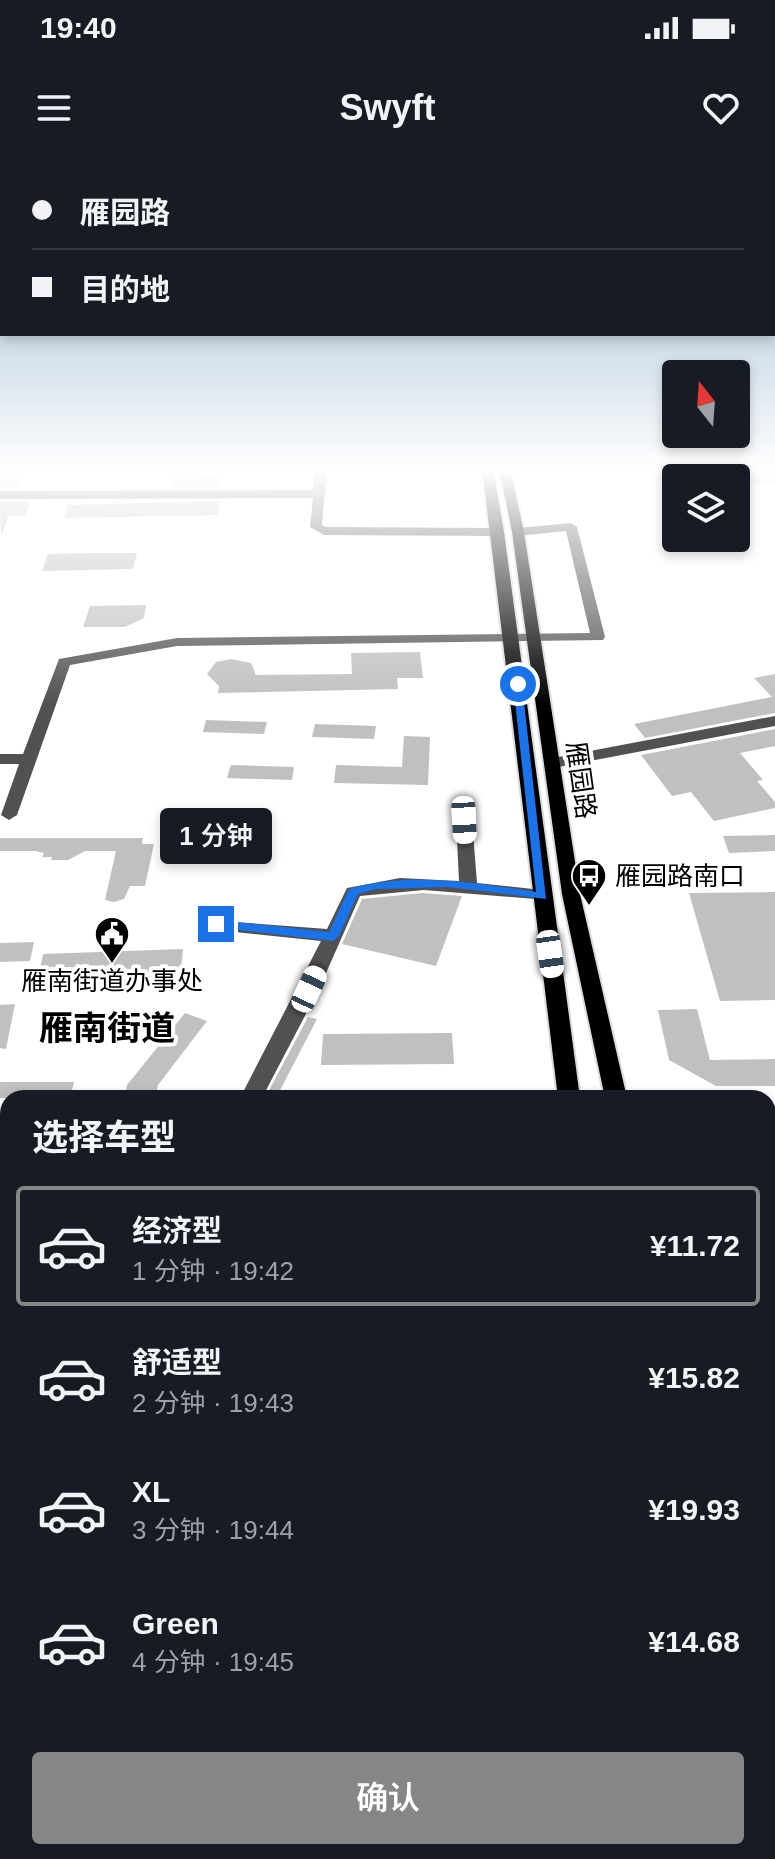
<!DOCTYPE html>
<html lang="zh">
<head>
<meta charset="utf-8">
<style>
	:root { --surface:#171b24; --page:#20242c; --text:#f1f3f6; --muted:#9ea1a6; --line:#363941; --accent:#858687 }
	body { margin:0; font-family:Helvetica,"Noto Sans SC",sans-serif; background:var(--page); color:var(--text); height:100vh; display:flex; flex-direction:column; font-size:30px; white-space:nowrap }
	* { box-sizing:border-box; margin:0 }
	p { font-size:26px; color:var(--muted) }
	.icon { flex:none; width:44px; height:44px; fill:none; stroke:currentColor; stroke-width:2; stroke-linecap:round; stroke-linejoin:round }
	.map { position:relative; flex:1; overflow:hidden }
	.panel { position:absolute; left:0px; top:930px; width:776px; height:770px; display:flex; flex-direction:column; background:var(--surface); border-radius:24px 24px 0 0; box-shadow:0 4px 12px #0003 }
	.panel>* { flex:none }
	.hud { position:absolute; left:0px; top:0px; width:776px; height:176px; box-shadow:0 4px 12px #0003; display:grid; align-content:center; height:176px; padding:0 32px; background:var(--surface) }
	.needle { width:52px; rotate:343deg }
	.controls { position:absolute; left:662px; top:200px; display:grid; gap:16px }
	.controls a { display:grid; place-items:center; width:88px; height:88px; border-radius:8px; background:var(--surface); box-shadow:0 4px 12px #0003; font-size:40px }
	.end { position:absolute; width:36px; height:36px; margin:-18px; border:10px solid #1a73e8; background:#fff; box-shadow:0 0 0 4px #fff }
	.from { border-radius:50% }
	.bubble { position:absolute; height:56px; border-radius:8px; background:var(--surface); box-shadow:0 4px 12px #0003; font-size:26px; font-weight:600; line-height:56px; text-align:center }
	.car { position:absolute; width:24px; height:48px; margin:-24px -12px; border-radius:10px; box-shadow:0 0 6px 2px #0007; background:linear-gradient(#fff 24%,#345 0 40%,#fff 0 76%,#345 0 86%,#fff 0) }
	.hud b { display:flex; align-items:center; gap:28px; height:76px; font-size:30px }
	.hud b+b { border-top:2px solid var(--line) }
	.hud i { width:20px; height:20px; background:var(--text) }
	ul { padding:0; list-style:none }
	li { display:flex; align-items:center; gap:24px; height:120px; margin:0 16px 12px; padding:0 16px; border:4px solid transparent; border-radius:8px }
	li div { flex:1 }
	li b { display:block; font-size:30px }
	li em { font-style:normal; font-weight:600 }
	li.on { border-color:var(--accent) }
	li>.icon { width:72px; height:72px; stroke-width:1.5 }
	h2 { padding:0 32px; font-size:36px; line-height:96px }
	.action { display:flex; gap:16px; margin-top:auto; padding:16px 32px }
	.action a { flex:1; height:92px; border-radius:8px; background:var(--accent); color:#fff; font-size:32px; font-weight:600; line-height:92px; text-align:center }
	.status { display:flex; justify-content:space-between; align-items:center; height:56px; padding:0 40px; background:var(--surface); direction:ltr }
	.status svg { height:22px; fill:currentColor }
	header { display:flex; justify-content:space-between; align-items:center; height:104px; padding:0 32px; background:var(--surface); font-size:36px; font-weight:600 }
	.map>svg:first-child { display:block }
	.building { fill:#c0c0c0 }
	.lines { fill:none; stroke-linecap:round; stroke-linejoin:round }
	.major-casing { stroke:#dbdbdb; stroke-width:4 }
	.minor { fill:#515151; fill-rule:evenodd }
	.major { fill:#000; fill-rule:evenodd }
	.route { fill:#1a73e8 }
	.labels { text-anchor:middle; dominant-baseline:central; stroke-width:8; stroke-linejoin:round; paint-order:stroke }
	.street-label { font-size:26px; fill:#000; stroke:#fff }
	.poi-label { font-size:26px; fill:#000; stroke:#fff; text-anchor:start }
	.district-label { font-size:34px; font-weight:bold; fill:#000; stroke:#fff }
</style>
</head>
<body>
<div class="status"><b>19:40</b><svg viewBox="0 0 49 12"><path d="M0 12V9h3v3zM5 12V6h3v6zM10 12V3h3v9zM15 12V0h3v12zM26 1h20v11H26zM47 4h2v5h-2z"/></svg></div>
<header><svg class="icon" aria-label="menu" viewBox="0 0 24 24"><path d="M4 6h16M4 12h16M4 18h16"/></svg>Swyft<svg class="icon" aria-label="heart" viewBox="0 0 24 24"><path d="M12 20l-8-8c-3-5 5-10 8-4 3-6 11-1 8 4z"/></svg></header>
<div class="map">
<svg width="775" height="1699" viewBox="0 0 775 1699">
	<rect width="100%" height="100%" fill="#fff"/>
	<!-- building -->
	<g class="building">
		<polygon points="0,308 27,308 19,328 0,328"/>
		<polygon points="775,312 775,325 736,325 736,313"/>
		<polygon points="219,317 219,327 170,327 171,319"/>
		<polygon points="219,341 219,355 64,358 68,345"/>
		<polygon points="0,342 30,342 25,356 9,356 1,376"/>
		<polygon points="92,393 137,393 133,409 42,411 48,394"/>
		<polygon points="146,445 144,458 125,467 83,467 90,446"/>
		<polygon points="420,492 423,518 397,518 398,529 218,533 219,526 207,514 216,502 231,499 251,503 256,515 352,514 351,493"/>
		<polygon points="775,514 775,553 645,578 634,564 772,537 754,518"/>
		<polygon points="206,560 267,562 264,574 203,572"/>
		<polygon points="315,564 376,566 374,579 312,577"/>
		<polygon points="775,569 775,586 740,593 763,620 757,621 775,642 775,648 714,661 691,632 672,636 641,595"/>
		<polygon points="404,576 430,577 428,625 334,623 336,605 402,607"/>
		<polygon points="231,605 294,607 292,620 227,618"/>
		<polygon points="775,675 775,691 729,693 723,676"/>
		<polygon points="0,678 143,678 142,684 154,684 145,726 130,726 124,739 114,742 105,740 116,691 85,691 68,700 51,700 52,697 42,697 44,693 36,691 0,691"/>
		<polygon points="775,732 775,840 720,841 689,733"/>
		<polygon points="422,733 462,736 436,806 342,784 362,739"/>
		<polygon points="34,782 30,801 0,802 0,783"/>
		<polygon points="183,789 180,821 158,822 159,814 126,816 125,822 94,823 95,817 65,818 63,827 36,828 43,794"/>
		<polygon points="15,844 6,889 0,888 0,845"/>
		<polygon points="697,849 710,900 775,899 775,926 716,926 669,900 658,850"/>
		<polygon points="185,853 207,861 158,925 155,938 125,938 127,925"/>
		<polygon points="308,857 317,859 276,938 265,938"/>
		<polygon points="452,873 454,904 321,905 323,874"/>
		<polygon points="0,922 74,922 70,938 0,938"/>
	</g>
	<g class="lines">
		<defs>
			<g id="major">
				<polygon points="482,308 493,308 504,372 580,938 558,938"/>
				<polygon points="499,308 510,308 524,372 580,734 627,938 605,938 562,734 512,372"/>
				<rect x="768" y="967" width="7" height="35"/>
				<rect x="0" y="977" width="8" height="18"/>
				<rect x="0" y="995" width="8" height="18"/>
				<polygon points="8,1196 8,1254 0,1257 0,1199"/>
			</g>
		</defs>
		<!-- major casing -->
		<use href="#major" class="major-casing"/>
		<!-- minor -->
		<g class="minor">
			<polygon points="315,308 327,308 322,365 326,367 498,368 504,372 498,376 324,375 310,367 313,338 0,339 0,331 313,330"/>
			<polygon points="571,363 577,367 605,477 603,480 177,486 70,505 17,655 9,660 1,655 19,604 0,604 0,594 23,594 59,499 177,478 590,473 566,371 518,376 512,372 518,368"/>
			<polygon points="775,556 775,566 553,608 545,603 553,598"/>
			<polygon points="464,655 472,660 477,723 542,730 548,732 551,736 548,740 424,730 360,736 319,829 262,938 240,938 321,781 216,770 209,768 207,764 209,760 327,769 347,728 400,718 459,721 456,660"/>
			<rect x="768" y="946" width="7" height="16"/>
			<rect x="0" y="954" width="8" height="18"/>
			<rect x="768" y="1005" width="7" height="18"/>
			<rect x="0" y="1013" width="8" height="18"/>
		</g>
		<!-- major -->
		<use href="#major" class="major"/>
	</g>
	<!-- sky -->
	<linearGradient id="sky" x2="0" y2="1"><stop stop-color="#8baccb"/><stop offset="0.57" stop-color="#fff"/><stop offset="1" stop-color="#fff" stop-opacity="0"/></linearGradient>
	<rect width="775" height="545" fill="url(#sky)"/>
	<!-- route -->
	<path class="route" d="M518 522 522 524 546 739 448 727 376 729 358 734 339 776 333 781 212 767V761L216 760 329 772 349 729C410 711 474 723 536 732L513 524Z"/>
	<!-- icons -->
	<defs>
		<symbol id="bus-pin" viewBox="-11 -11 22 30"><path d="M0 17L-7.5 6A9.5 9.5 0 1 1 7.5 6Z" fill="#000" stroke="#fff"/><path d="M-5-6H5V4H4V6H2V4H-2V6H-4V4H-5ZM-3.5-4V0h7V-4ZM-3.5 1.2v1.5H-2V1.2ZM2 1.2v1.5H3.5V1.2Z" fill="#fff"/></symbol>
		<symbol id="civic-pin" viewBox="-11 -11 22 30"><path d="M0 17L-7.5 6A9.5 9.5 0 1 1 7.5 6Z" fill="#000" stroke="#fff"/><path d="M-.6-6.5H3V-4.5H.6V-3L4-1V1h2V6H-6V1h2V-1L-.6-3ZM-1.2 2.5V6h2.4V2.5Z" fill="#fff"/></symbol>
	</defs>
	<g fill-rule="evenodd">
		<use href="#bus-pin" x="569" y="696" width="40" height="54"/>
		<use href="#civic-pin" x="92" y="754" width="40" height="54"/>
	</g>
	<g class="labels">
		<!-- street labels -->
		<g class="street-label">
			<text transform="translate(581 620) rotate(82)">雁园路</text>
		</g>
		<!-- poi labels -->
		<g class="poi-label">
			<text x="615" y="716">雁园路南口</text>
			<text x="112" y="821" text-anchor="middle">雁南街道办事处</text>
		</g>
		<!-- district labels -->
		<g class="district-label">
			<text x="107" y="868">雁南街道</text>
		</g>
	</g>
</svg>
<div class="controls">
<a><svg class="needle" viewBox="-14 -14 28 28"><path d="M0-13l5 13h-10z" fill="#e53935"/><path d="M0 13l5-13h-10z" fill="#9ea1a6"/></svg></a>
<a><svg class="icon" aria-label="layers" viewBox="0 0 24 24"><path d="M12 4l9 5-9 5-9-5zM3 14l9 5 9-5"/></svg></a>
</div>
<i class="end from" style="left:518px;top:524px"></i>
<i class="end" style="left:216px;top:764px"></i>
<div class="bubble" style="left:160px;top:648px;width:112px">1 分钟</div>
<i class="car" style="left:464px;top:660px;rotate:177deg"></i>
<i class="car" style="left:550px;top:794px;rotate:172deg"></i>
<i class="car" style="left:309px;top:829px;rotate:25deg"></i>
<div class="hud">
<b><i class="from"></i>雁园路</b>
<b><i></i>目的地</b>
</div>
<section class="panel">
<h2>选择车型</h2>
<ul>
<li class="on"><svg class="icon" aria-label="car" viewBox="0 0 24 24"><path d="M5 17H2v-5l4-1 3-4h7l3 4 3 1v5h-3M9 17h6M6 11h13"/><circle cx="7" cy="17" r="2"/><circle cx="17" cy="17" r="2"/></svg><div><b>经济型</b><p>1 分钟 · 19:42</p></div><em>¥11.72</em></li>
<li><svg class="icon" aria-label="car" viewBox="0 0 24 24"><path d="M5 17H2v-5l4-1 3-4h7l3 4 3 1v5h-3M9 17h6M6 11h13"/><circle cx="7" cy="17" r="2"/><circle cx="17" cy="17" r="2"/></svg><div><b>舒适型</b><p>2 分钟 · 19:43</p></div><em>¥15.82</em></li>
<li><svg class="icon" aria-label="car" viewBox="0 0 24 24"><path d="M5 17H2v-5l4-1 3-4h7l3 4 3 1v5h-3M9 17h6M6 11h13"/><circle cx="7" cy="17" r="2"/><circle cx="17" cy="17" r="2"/></svg><div><b>XL</b><p>3 分钟 · 19:44</p></div><em>¥19.93</em></li>
<li><svg class="icon" aria-label="car" viewBox="0 0 24 24"><path d="M5 17H2v-5l4-1 3-4h7l3 4 3 1v5h-3M9 17h6M6 11h13"/><circle cx="7" cy="17" r="2"/><circle cx="17" cy="17" r="2"/></svg><div><b>Green</b><p>4 分钟 · 19:45</p></div><em>¥14.68</em></li>
</ul>
<div class="action"><a>确认</a></div>
</section>
</div>
</body>
</html>
